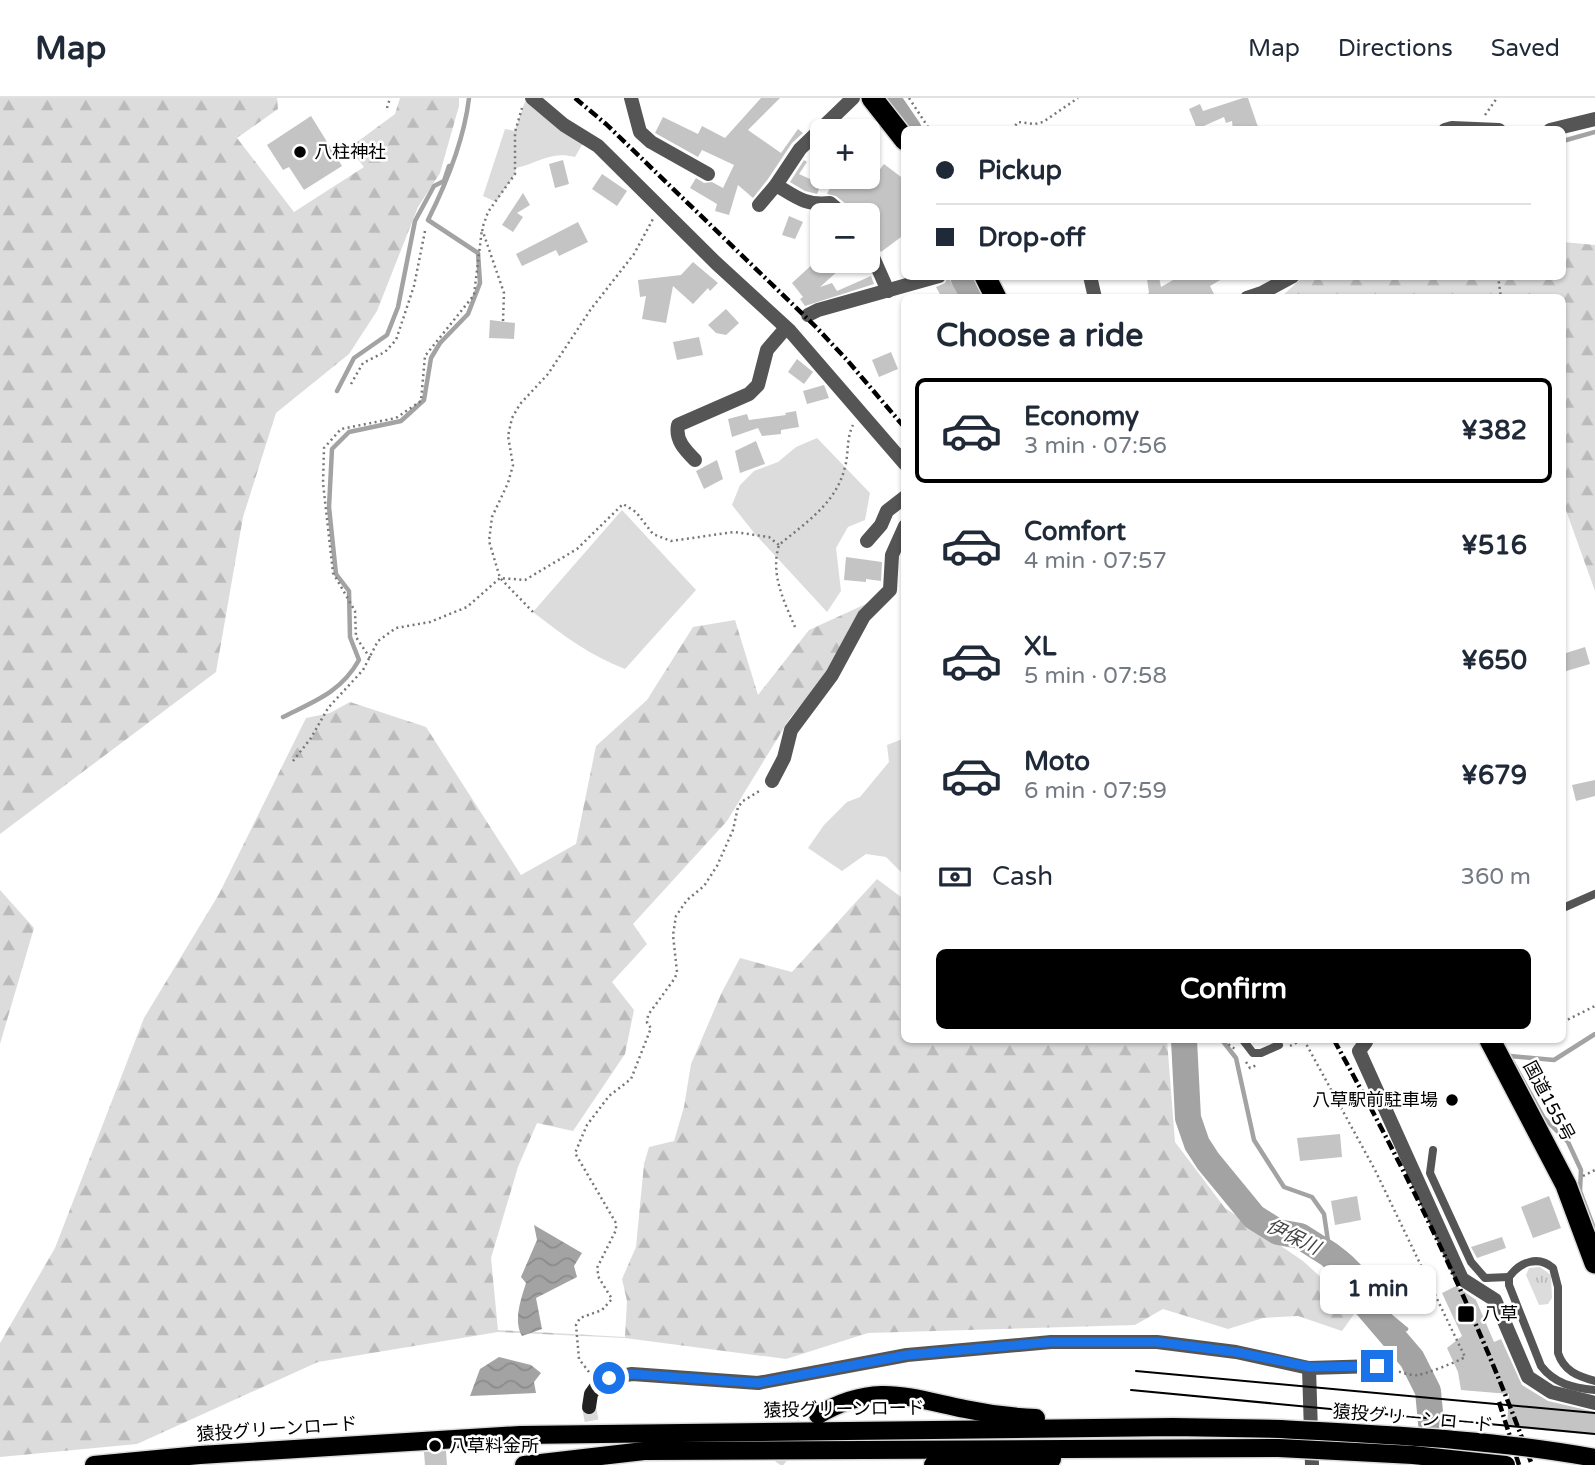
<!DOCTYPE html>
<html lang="en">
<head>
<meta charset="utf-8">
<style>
	:root { --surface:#fff; --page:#f6f6f7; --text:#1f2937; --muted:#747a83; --line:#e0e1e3; --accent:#000 }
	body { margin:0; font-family:"Varela Round","Noto Sans JP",sans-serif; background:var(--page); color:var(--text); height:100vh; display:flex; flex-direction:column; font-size:26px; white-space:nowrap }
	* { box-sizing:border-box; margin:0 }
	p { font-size:23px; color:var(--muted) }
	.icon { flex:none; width:38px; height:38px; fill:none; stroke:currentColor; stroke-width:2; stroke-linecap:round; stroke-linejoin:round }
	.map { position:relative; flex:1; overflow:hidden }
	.sheet { position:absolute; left:901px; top:196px; width:665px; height:749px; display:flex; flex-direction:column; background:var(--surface); border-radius:10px; box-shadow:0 2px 5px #0004 }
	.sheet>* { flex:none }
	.top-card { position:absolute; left:901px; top:28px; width:665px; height:154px; border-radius:10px; box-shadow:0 2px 5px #0004; display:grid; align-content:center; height:154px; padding:0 35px; background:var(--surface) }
	.controls { position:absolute; left:810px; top:21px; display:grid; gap:14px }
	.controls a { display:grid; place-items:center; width:70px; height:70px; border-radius:10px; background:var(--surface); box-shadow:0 2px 5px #0004; font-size:35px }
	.end { position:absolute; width:32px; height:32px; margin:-16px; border:9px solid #1a73e8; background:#fff; box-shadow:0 0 0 4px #fff }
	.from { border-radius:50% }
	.bubble { position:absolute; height:49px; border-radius:10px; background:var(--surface); box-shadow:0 2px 5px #0004; font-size:23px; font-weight:800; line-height:49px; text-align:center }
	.top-card b { display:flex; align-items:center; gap:24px; height:66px; font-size:26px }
	.top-card b+b { border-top:2px solid var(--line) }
	.top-card i { width:18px; height:18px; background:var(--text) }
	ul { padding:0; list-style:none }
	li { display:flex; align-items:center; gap:21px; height:105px; margin:0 14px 10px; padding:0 21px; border:4px solid transparent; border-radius:10px }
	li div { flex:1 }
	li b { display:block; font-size:26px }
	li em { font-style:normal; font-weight:800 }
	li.current { border-color:var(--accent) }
	li>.icon { width:63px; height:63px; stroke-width:1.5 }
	h2 { padding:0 35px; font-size:32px; line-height:84px }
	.pay { display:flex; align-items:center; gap:18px; height:77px; padding:0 35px; font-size:26px }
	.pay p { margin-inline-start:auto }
	.action { display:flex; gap:14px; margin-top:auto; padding:14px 35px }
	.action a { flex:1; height:80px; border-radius:10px; background:var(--accent); color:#fff; font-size:28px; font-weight:800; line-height:80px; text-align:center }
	header { display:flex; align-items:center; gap:42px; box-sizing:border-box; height:98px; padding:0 35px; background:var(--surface); border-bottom:2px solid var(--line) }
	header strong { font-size:33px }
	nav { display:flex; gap:38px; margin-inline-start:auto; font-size:24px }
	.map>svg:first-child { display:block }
	.grass { fill:url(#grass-tufts) }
	.forest { fill:url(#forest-firs) }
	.garden { fill:#dcdcdc }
	.water { fill:url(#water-waves) }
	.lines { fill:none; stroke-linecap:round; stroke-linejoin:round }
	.stream { stroke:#a3a3a3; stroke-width:4.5 }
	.river { stroke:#a3a3a3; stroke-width:26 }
	.building { fill:#c4c4c4 }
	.secondary-tunnel { stroke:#d9d9d9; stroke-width:14; stroke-dasharray:14 7; stroke-linecap:butt }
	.primary-tunnel { stroke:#d9d9d9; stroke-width:18; stroke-dasharray:18 9; stroke-linecap:butt }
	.primary-casing { stroke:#dbdbdb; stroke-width:21 }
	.highway-casing { stroke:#dbdbdb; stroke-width:24 }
	.path { stroke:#777; stroke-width:2.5; stroke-dasharray:2 3.5; stroke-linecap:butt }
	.lane { stroke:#555; stroke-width:8 }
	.street { stroke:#555; stroke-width:14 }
	.secondary { stroke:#222; stroke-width:14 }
	.primary { stroke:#000; stroke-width:18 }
	.highway { stroke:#000; stroke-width:21 }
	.tram { stroke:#000; stroke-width:2 }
	.rail { stroke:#000; stroke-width:4.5; stroke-dasharray:10 3.5 2 3.5; stroke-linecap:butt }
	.primary-bridge-casing { stroke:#dbdbdb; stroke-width:21; stroke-linecap:butt }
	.primary-bridge { stroke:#000; stroke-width:18 }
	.route { stroke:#1a73e8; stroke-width:9 }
	.poi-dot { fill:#000; stroke:#fff; stroke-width:2.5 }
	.labels { text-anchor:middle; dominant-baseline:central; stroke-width:5; stroke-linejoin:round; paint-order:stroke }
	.poi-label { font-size:18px; fill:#000; stroke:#fff; text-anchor:start }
	.street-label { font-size:18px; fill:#000; stroke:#fff }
	.water-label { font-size:19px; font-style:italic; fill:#444; stroke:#fff }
</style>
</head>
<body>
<header>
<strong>Map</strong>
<nav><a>Map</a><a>Directions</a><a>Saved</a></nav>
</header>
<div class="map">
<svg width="1595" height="1367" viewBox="0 0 1595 1367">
	<defs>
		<pattern id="grass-tufts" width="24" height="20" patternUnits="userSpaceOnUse" patternTransform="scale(1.75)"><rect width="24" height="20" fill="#dcdcdc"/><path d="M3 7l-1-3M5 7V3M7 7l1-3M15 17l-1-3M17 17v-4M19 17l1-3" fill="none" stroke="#bbb"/></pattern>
		<pattern id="forest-firs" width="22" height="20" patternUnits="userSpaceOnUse" patternTransform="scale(1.75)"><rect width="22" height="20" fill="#dcdcdc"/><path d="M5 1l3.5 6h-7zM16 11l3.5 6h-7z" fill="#bbb"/></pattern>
		<pattern id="water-waves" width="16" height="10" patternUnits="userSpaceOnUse" patternTransform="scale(1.75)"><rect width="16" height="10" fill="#a3a3a3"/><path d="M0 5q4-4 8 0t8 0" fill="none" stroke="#8b8b8b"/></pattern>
	</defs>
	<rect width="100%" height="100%" fill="#fff"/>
	<!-- grass -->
	<polygon class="grass" points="1540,1169 1551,1177 1552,1200 1548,1206 1539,1207 1526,1177 1529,1170"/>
	<!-- forest -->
	<g class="forest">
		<polygon points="0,0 277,0 278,11 237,40 294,114 364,69 349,50 395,16 400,0 459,0 459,8 440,75 418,109 377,213 349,256 276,315 243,419 216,574 0,736"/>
		<polygon points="1563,144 1595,147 1595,493 1563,404 1563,200 1281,199 1303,179 1563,178"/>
		<polygon points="868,505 819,585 790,620 727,723 633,826 647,846 612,884 634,912 625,956 573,1033 537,1025 518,1069 491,1160 498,1232 625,1239 627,1203 622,1181 636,1149 644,1066 649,1049 674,1043 684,1009 691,966 722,894 740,860 792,874 877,781 905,802 905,942 1167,942 1175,1044 1225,1110 1303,1163 1357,1212 1342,1233 1298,1218 1263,1220 1228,1231 1163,1211 1135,1227 868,1235 786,1261 625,1240 498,1234 318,1264 137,1346 0,1359 0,1245 55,1150 144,920 219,796 306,620 330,615 350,604 426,629 521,777 576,746 596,648 647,602 693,529 735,522 758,597 809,532"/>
		<polygon points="0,792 34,830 0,946"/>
	</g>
	<!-- garden -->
	<g class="garden">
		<path d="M528 0 586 40 575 59C549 53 540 65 516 70L515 76 496 104 483 98 505 31 515 33 524 6Z"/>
		<polygon points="817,340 870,395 865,422 848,429 836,450 841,493 827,514 755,436 732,407 740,387 754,373 778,364 796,349"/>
		<path d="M622 412 696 492 625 571C589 557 564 538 533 514Z"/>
		<polygon points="905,640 905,778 886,759 866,756 842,773 808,750 824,727 847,704 860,699 889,664 887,647"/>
	</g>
	<!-- water -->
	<g class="water">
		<path d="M534 1127 582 1155 574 1168 577 1179 536 1200 542 1231 522 1238C513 1223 521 1201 526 1185L521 1179 537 1142Z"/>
		<polygon points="499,1259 531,1267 541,1275 534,1284 536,1295 470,1298 480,1271"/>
	</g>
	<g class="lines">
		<!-- stream -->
		<g class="stream">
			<polyline points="1563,43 1595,34"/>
			<polyline points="337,293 354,260 387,237 398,209 415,123 434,88 444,83 449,68"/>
			<path d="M283 619C315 603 341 594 359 562L350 539 349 493 336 476 329 409 332 351 349 334 401 323 424 302 431 260 440 245 468 216 480 185 478 155 428 122C447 84 464 43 469 0"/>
			<path d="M1222 942 1236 960 1254 1042 1284 1089 1312 1099 1324 1116 1328 1143C1345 1154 1359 1165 1369 1182 1373 1189 1373 1197 1377 1203 1383 1214 1397 1223 1406 1231"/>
			<polyline points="1510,958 1554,962 1595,936"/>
			<polyline points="1510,959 1544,1020 1568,1044 1581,1072 1580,1093 1595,1133"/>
		</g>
		<!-- river -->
		<g class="river">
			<polyline points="887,0 909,32"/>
			<polyline points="963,178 970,200"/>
			<polyline points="1184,942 1188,1020 1197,1046 1208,1063 1254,1119 1278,1134 1300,1138 1330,1157 1356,1183 1365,1206 1412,1261 1428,1293 1435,1367"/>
		</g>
	</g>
	<!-- building -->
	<g class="building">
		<polygon points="761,0 780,0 748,32 781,55 798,31 803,35 792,45 768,81 753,100 738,87 729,117 715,113 717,106 690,90 696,80 704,85 712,84 723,90 734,67 702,52 698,59 655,35 663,19 698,36 702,28 725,40"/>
		<polygon points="1243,0 1248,0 1259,32 1233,32 1232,23 1226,25 1224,19 1197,31 1189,11 1200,6 1203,13"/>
		<polygon points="311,18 342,68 304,92 289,69 283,72 267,47"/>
		<polygon points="563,62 569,86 555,90 549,66"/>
		<polygon points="804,62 807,64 799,76 821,86 817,96 805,93 790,84"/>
		<polygon points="884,66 905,82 905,136 881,154 872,139 875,131 868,127 868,117 853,117 851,110 836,98 827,96 835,79 849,84 851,79 874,79"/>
		<polygon points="602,76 627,93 617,108 592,91"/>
		<polygon points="523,95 530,107 517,115 523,119 513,134 502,127"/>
		<polygon points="789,118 803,124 795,141 782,137"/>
		<polygon points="578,124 588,144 559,158 556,152 522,168 516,156"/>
		<polygon points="816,163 849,163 820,189 832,185 837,193 871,178 874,186 805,208 800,201 803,199 792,185"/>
		<polygon points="693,164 718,185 710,193 708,190 693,206 673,188 666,225 642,221 646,198 640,199 638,182 681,177"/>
		<polygon points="1180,178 1227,178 1210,188 1216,200 1141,200 1149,195 1147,181 1159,179 1161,189"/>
		<polygon points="948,179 960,200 942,200 936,189 945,185"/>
		<polygon points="726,211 739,225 726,237 716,235 708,227"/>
		<polygon points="490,222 515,225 514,241 489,240"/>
		<polygon points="699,239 703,257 677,262 673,244"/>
		<polygon points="891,254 898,271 879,279 872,262"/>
		<polygon points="797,261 813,274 804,286 788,274"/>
		<polygon points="824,287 829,300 807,306 803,293"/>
		<polygon points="796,313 799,329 781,332 781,336 762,338 758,330 732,339 728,321 747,316 749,322 786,317 785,315"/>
		<polygon points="756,343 765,366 740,375 735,353"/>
		<polygon points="717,362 723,381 704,391 696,373"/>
		<polygon points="846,459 882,464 881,483 866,481 866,484 844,482"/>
		<polygon points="1585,549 1590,566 1563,574 1563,556"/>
		<polygon points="1595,682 1595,698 1576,703 1572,687"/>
		<polygon points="1340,1036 1342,1059 1300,1063 1297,1040"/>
		<polygon points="1357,1098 1361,1122 1335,1127 1331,1103"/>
		<polygon points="1549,1098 1561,1130 1533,1140 1521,1109"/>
		<polygon points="1502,1139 1506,1150 1477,1160 1471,1149"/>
		<polygon points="1456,1188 1476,1202 1494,1244 1501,1241 1522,1287 1548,1303 1595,1314 1595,1337 1507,1329 1509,1296 1461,1292 1458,1274 1447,1250 1462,1238 1442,1195"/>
		<polygon points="446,1353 447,1367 425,1367 424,1354"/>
	</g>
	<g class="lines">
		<!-- secondary-tunnel -->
		<polyline class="secondary-tunnel" points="589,1309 600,1367"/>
		<!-- primary-tunnel -->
		<polyline class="primary-tunnel" points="775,1363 797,1335 818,1317"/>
		<defs>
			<g id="primary">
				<path d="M818 1317C874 1284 907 1299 965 1311 989 1316 1012 1319 1036 1320"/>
				<polyline points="94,1367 200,1357 520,1337 1173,1329 1281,1331"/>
				<polyline points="524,1367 644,1353 1279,1350"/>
				<polyline points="933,1367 1052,1361"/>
			</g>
			<g id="highway">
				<polyline points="872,0 905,42"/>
				<polyline points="985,178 996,200"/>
				<polyline points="1490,942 1566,1087 1595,1165"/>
			</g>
		</defs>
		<!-- primary casing -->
		<use href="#primary" class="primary-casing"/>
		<!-- highway casing -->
		<use href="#highway" class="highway-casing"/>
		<!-- path -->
		<g class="path">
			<polyline points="909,0 930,32"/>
			<polyline points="387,10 390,0"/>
			<polyline points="1485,17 1497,0"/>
			<polyline points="1012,32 1018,24 1035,26 1043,24 1078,0"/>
			<polyline points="1498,178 1501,200"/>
			<polyline points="503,223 504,195 482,131 488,114 515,76 515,34 522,10"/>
			<polyline points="351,286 363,265 385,254 396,242 414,188 425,133"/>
			<polyline points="533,514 500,480 489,443 492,419 508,385 513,367 508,338 512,320 520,306 548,276 591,211 634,156 653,121"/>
			<path d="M795 529C784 503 770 476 779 447 806 424 836 406 845 369 849 355 846 341 853 327"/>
			<polyline points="370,560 356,539 355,513 333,475 323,385 324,350 341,331 396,320 421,303 425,258 474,197 482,131"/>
			<polyline points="293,663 311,640 328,610 363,572 378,543 396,530 430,524 467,509 500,480 525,482 577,451 623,406 636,414 653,436 671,443 734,434 769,439 779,447"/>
			<polyline points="1563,924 1595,908"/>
			<polyline points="1225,942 1231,949 1236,951"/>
			<path d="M1304 942 1375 1072 1465 1259C1459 1263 1426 1276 1418 1277 1410 1278 1398 1273 1390 1271"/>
			<polyline points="1290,948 1296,945 1294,942"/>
			<polyline points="1246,964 1250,970 1257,967"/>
			<polyline points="1583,1078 1595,1072"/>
			<polyline points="589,1274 579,1261 576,1227 580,1220 602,1212 612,1201 599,1180 597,1170 616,1132 616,1125 575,1055 587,1027 609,998 631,981 651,930 647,925 648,917 675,880 677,874 673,837 676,818 687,802 704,788 717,768 733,732 738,709 743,703 761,692"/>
		</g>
		<!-- lane -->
		<g class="lane">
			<polyline points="1563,810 1595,796"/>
			<polyline points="1243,942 1253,955 1261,955 1279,947 1276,942"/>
			<polyline points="1433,1052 1430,1075 1471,1164 1485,1180 1509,1179"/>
			<path d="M1595 1283C1577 1278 1564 1273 1558 1255V1189L1553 1170C1538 1157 1520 1164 1509 1179V1187L1541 1268C1555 1286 1573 1290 1595 1292"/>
		</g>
		<!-- street -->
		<g class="street">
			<polyline points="532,0 564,27 598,48 716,165 790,233 905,366"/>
			<polyline points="631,0 640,34 651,44 708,76"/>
			<polyline points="1445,32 1452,30 1499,32"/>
			<polyline points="1550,32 1595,21"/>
			<path d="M776 87C796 99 806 108 830 105L844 117"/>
			<polyline points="759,107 776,87 800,51 853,0"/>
			<polyline points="868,148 888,193"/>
			<polyline points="1090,178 1095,200"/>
			<polyline points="1247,200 1262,195 1293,178"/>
			<polyline points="808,217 818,212 939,178"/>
			<path d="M695 362C685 352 675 342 678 327L749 296 758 287 767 252 785 231"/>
			<polyline points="867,443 881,427 887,413 905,399"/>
			<polyline points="772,683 784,660 791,632 832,577 864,518 890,492 892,457 905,428"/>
			<polyline points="1365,942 1366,944 1359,953 1462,1181 1495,1202 1528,1279 1551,1294 1595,1305"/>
			<polyline points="1309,1270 1312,1367"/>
			<polyline points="598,1286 609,1280 632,1276 758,1285 907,1257 1051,1244 1157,1244 1236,1254 1309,1270 1377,1268"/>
		</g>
		<!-- secondary -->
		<polyline class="secondary" points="589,1309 591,1296 598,1286"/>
		<!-- primary -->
		<use href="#primary" class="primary"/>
		<!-- highway -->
		<use href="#highway" class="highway"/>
		<!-- tram -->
		<g class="tram">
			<polyline points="1136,1273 1595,1315"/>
			<polyline points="1131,1292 1595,1336"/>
		</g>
		<!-- rail -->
		<g class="rail">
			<polyline points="575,0 606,26 816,229 847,262 905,330"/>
			<path d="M1334 942C1409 1078 1479 1220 1532 1367"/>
			<polyline points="1499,1304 1519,1367"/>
		</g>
		<defs>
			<g id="primary-bridge">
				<path d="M1281 1331C1386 1337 1492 1341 1595 1360"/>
				<polyline points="1279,1350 1413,1357 1506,1367"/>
			</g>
		</defs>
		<!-- primary-bridge casing -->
		<use href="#primary-bridge" class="primary-bridge-casing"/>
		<!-- primary-bridge -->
		<use href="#primary-bridge" class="primary-bridge"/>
	</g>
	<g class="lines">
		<!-- route -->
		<polyline class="route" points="609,1280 632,1276 758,1285 907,1257 1051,1244 1157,1244 1236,1254 1310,1269 1377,1268"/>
	</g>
	<!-- markers -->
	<g class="poi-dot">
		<circle cx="300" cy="54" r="7"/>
		<circle cx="1452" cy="1002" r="7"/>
		<rect x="1457" y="1207" width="18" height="18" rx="3.5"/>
		<circle cx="435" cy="1348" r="7"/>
	</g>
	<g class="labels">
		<!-- poi labels -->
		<g class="poi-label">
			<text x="314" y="54">八柱神社</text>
			<text x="1438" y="1002" text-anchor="end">八草駅前駐車場</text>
			<text x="1482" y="1216">八草</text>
			<text x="449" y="1348">八草料金所</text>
		</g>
		<!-- street labels -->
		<g class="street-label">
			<text transform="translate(1549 1003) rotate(62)">国道155号</text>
			<text transform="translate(844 1311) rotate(-1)">猿投グリーンロード</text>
			<text transform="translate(1413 1320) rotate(5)">猿投グリーンロード</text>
			<text transform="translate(277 1331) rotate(-4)">猿投グリーンロード</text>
		</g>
		<!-- water labels -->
		<g class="water-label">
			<text transform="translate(1293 1139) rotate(26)">伊保川</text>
		</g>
	</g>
</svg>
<div class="controls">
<a>+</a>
<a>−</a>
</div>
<i class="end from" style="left:609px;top:1280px"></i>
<i class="end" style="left:1377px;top:1268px"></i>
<div class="bubble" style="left:1320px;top:1167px;width:116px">1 min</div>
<div class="top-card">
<b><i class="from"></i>Pickup</b>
<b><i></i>Drop-off</b>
</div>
<section class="sheet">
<h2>Choose a ride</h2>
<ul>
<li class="current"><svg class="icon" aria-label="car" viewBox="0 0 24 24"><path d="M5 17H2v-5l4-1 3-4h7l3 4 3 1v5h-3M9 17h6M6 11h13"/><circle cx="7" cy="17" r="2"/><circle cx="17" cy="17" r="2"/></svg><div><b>Economy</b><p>3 min · 07:56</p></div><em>¥382</em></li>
<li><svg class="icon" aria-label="car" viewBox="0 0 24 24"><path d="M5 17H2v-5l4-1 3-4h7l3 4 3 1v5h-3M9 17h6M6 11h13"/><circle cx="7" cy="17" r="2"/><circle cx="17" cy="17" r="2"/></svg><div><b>Comfort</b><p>4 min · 07:57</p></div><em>¥516</em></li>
<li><svg class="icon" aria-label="car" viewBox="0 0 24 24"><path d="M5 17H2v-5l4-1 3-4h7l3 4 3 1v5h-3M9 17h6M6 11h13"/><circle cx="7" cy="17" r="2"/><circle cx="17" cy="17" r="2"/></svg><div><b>XL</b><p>5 min · 07:58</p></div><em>¥650</em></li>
<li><svg class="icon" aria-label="car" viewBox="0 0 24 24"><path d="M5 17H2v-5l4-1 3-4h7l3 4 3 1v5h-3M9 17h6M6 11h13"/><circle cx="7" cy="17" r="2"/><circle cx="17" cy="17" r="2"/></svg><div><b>Moto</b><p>6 min · 07:59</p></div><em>¥679</em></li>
</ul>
<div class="pay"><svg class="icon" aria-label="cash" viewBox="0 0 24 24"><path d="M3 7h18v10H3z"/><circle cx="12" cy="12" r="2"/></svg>Cash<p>360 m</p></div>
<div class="action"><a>Confirm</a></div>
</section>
</div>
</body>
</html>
